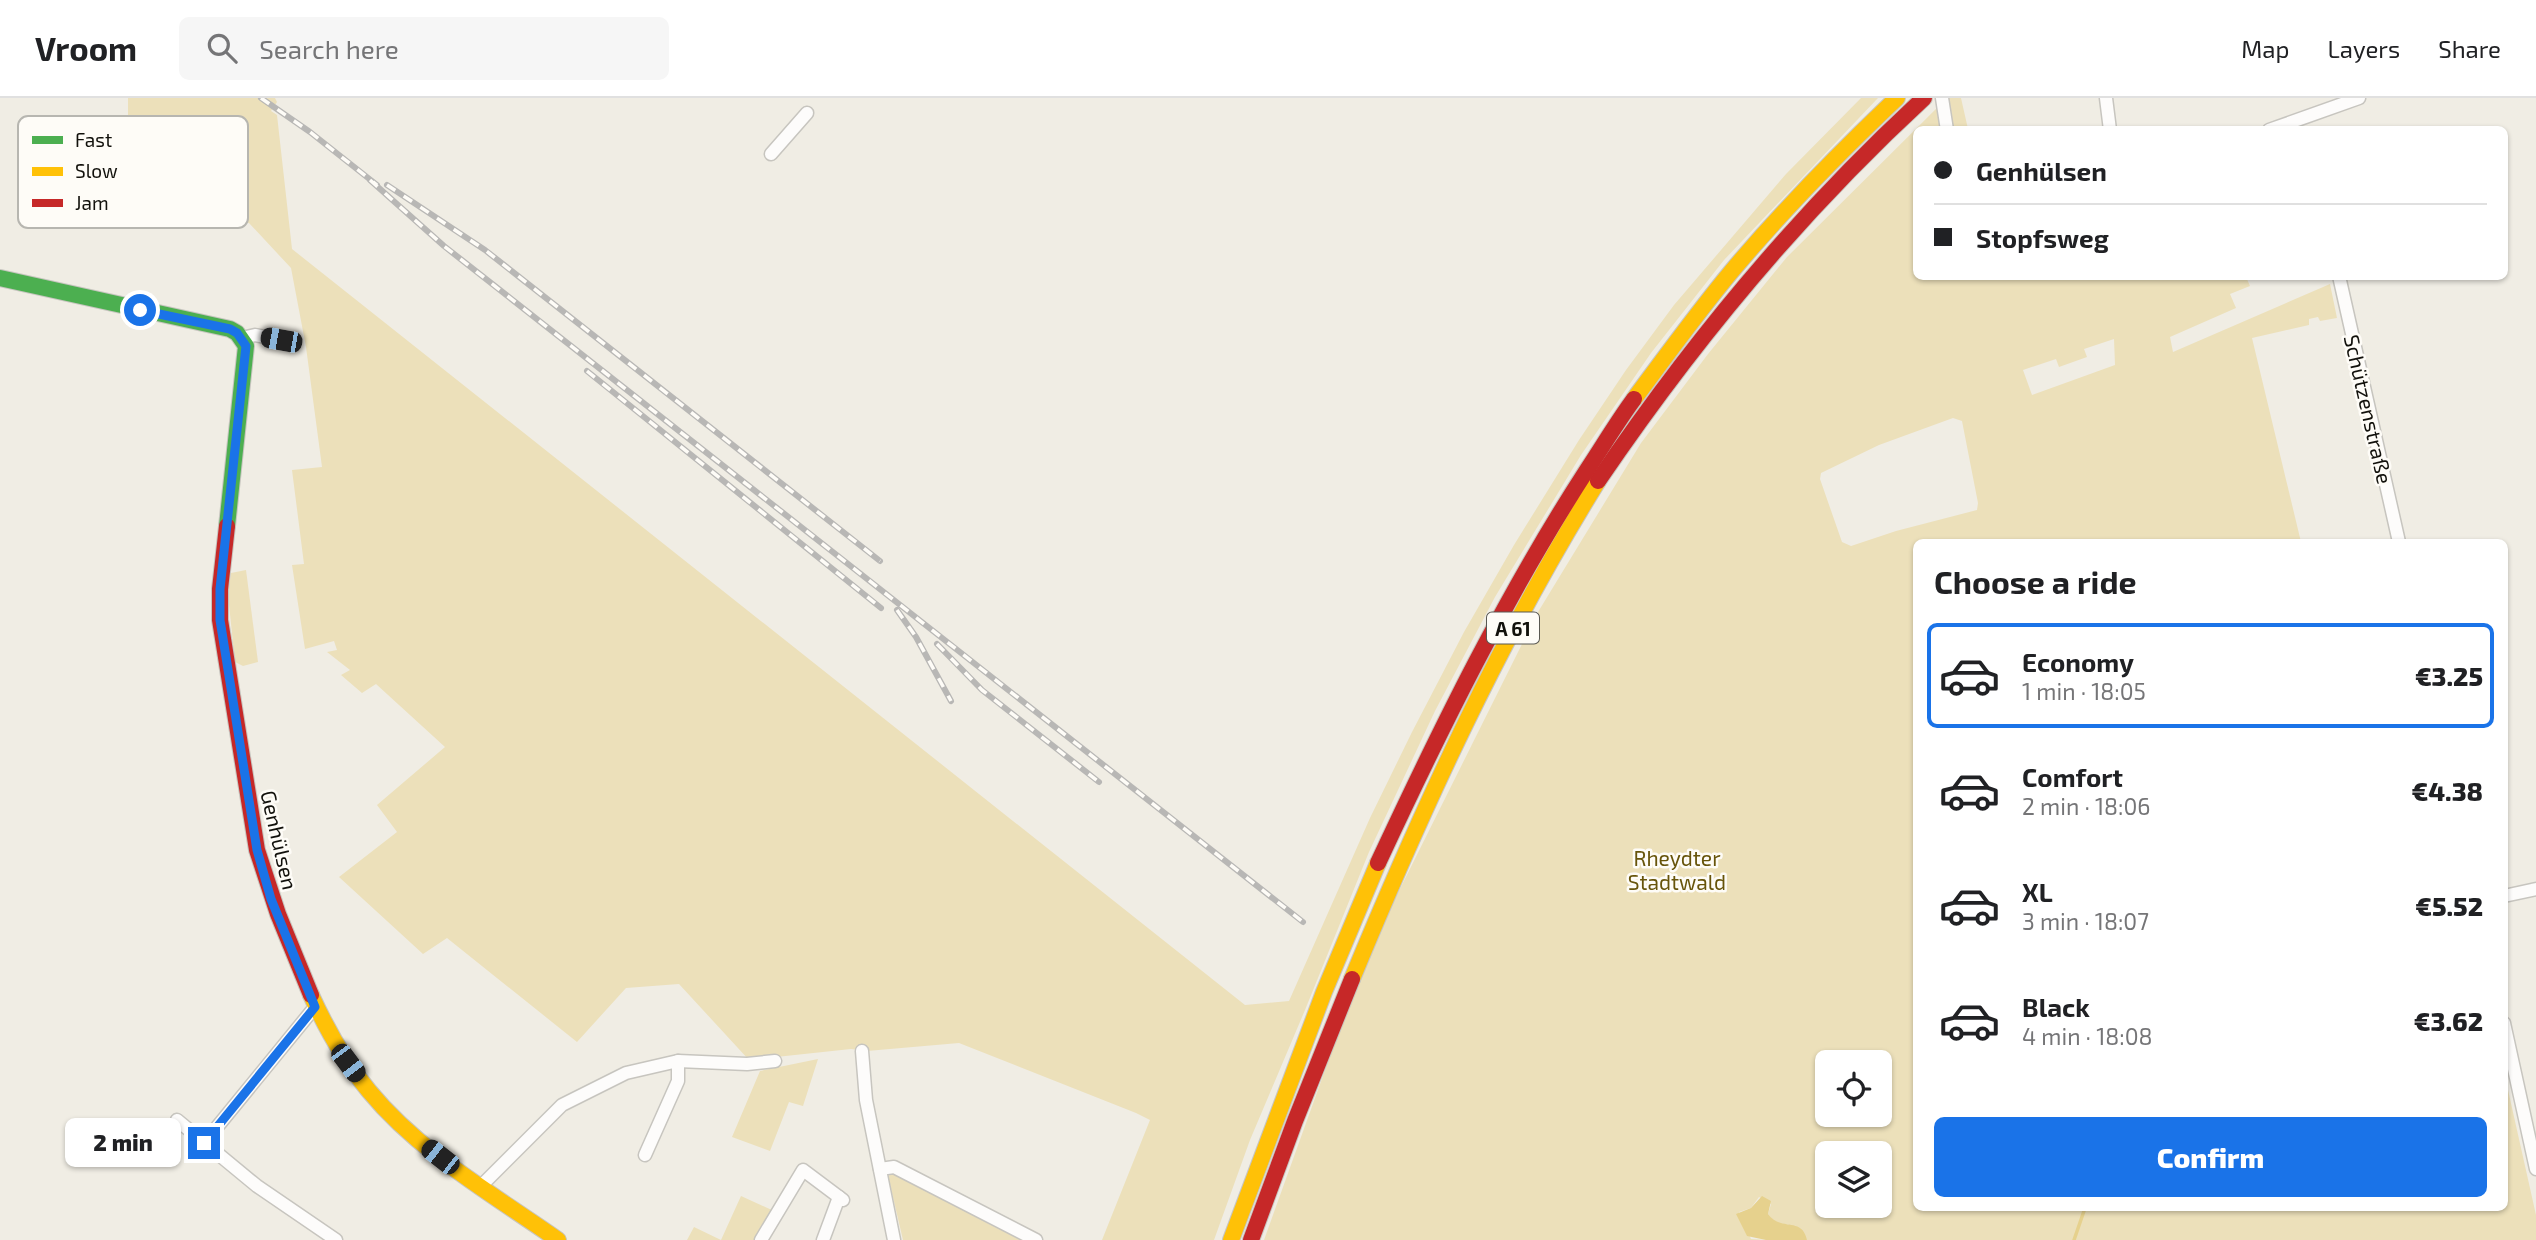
<!DOCTYPE html>
<html lang="en">
<head>
<meta charset="utf-8">
<style>
	:root { --surface:#fff; --page:#f6f6f6; --text:#202124; --muted:#757577; --line:#e0e0e0; --accent:#1a73e8 }
	body { margin:0; font-family:"Exo 2",sans-serif; background:var(--page); color:var(--text); height:100vh; display:flex; flex-direction:column; font-size:26px; white-space:nowrap }
	* { box-sizing:border-box; margin:0 }
	p { font-size:23px; color:var(--muted) }
	.icon { flex:none; width:38px; height:38px; fill:none; stroke:currentColor; stroke-width:2; stroke-linecap:round; stroke-linejoin:round }
	.map { position:relative; flex:1; overflow:hidden }
	.drawer { position:absolute; left:1913px; top:441px; width:595px; height:672px; display:flex; flex-direction:column; background:var(--surface); border-radius:10px; box-shadow:0 2px 5px #0004 }
	.drawer>* { flex:none }
	.hud { position:absolute; left:1913px; top:28px; width:595px; height:154px; border-radius:10px; box-shadow:0 2px 5px #0004; display:grid; align-content:center; height:154px; padding:0 21px; background:var(--surface) }
	.controls { position:absolute; left:1815px; top:952px; display:grid; gap:14px }
	.controls a { display:grid; place-items:center; width:77px; height:77px; border-radius:10px; background:var(--surface); box-shadow:0 2px 5px #0004; font-size:35px }
	.end { position:absolute; width:32px; height:32px; margin:-16px; border:9px solid #1a73e8; background:#fff; box-shadow:0 0 0 4px #fff }
	.from { border-radius:50% }
	.bubble { position:absolute; height:49px; border-radius:10px; background:var(--surface); box-shadow:0 2px 5px #0004; font-size:23px; font-weight:800; line-height:49px; text-align:center }
	.car { position:absolute; width:21px; height:42px; margin:-21px -10px; border-radius:9px; box-shadow:0 0 5px 2px #0007; background:linear-gradient(#222 24%,#8ab4d8 0 40%,#222 0 76%,#8ab4d8 0 86%,#222 0) }
	.hud b { display:flex; align-items:center; gap:24px; height:66px; font-size:26px }
	.hud b+b { border-top:2px solid var(--line) }
	.hud i { width:18px; height:18px; background:var(--text) }
	ul { padding:0; list-style:none }
	li { display:flex; align-items:center; gap:21px; height:105px; margin:0 14px 10px; padding:0 7px; border:4px solid transparent; border-radius:10px }
	li div { flex:1 }
	li b { display:block; font-size:26px }
	li em { font-style:normal; font-weight:800 }
	li.active { border-color:var(--accent) }
	li>.icon { width:63px; height:63px; stroke-width:1.5 }
	h2 { padding:0 21px; font-size:32px; line-height:84px }
	.cta { display:flex; gap:14px; margin-top:auto; padding:14px 21px }
	.cta a { flex:1; height:80px; border-radius:10px; background:var(--accent); color:#fff; font-size:28px; font-weight:800; line-height:80px; text-align:center }
	header { display:flex; align-items:center; gap:42px; box-sizing:border-box; height:98px; padding:0 35px; background:var(--surface); border-bottom:2px solid var(--line) }
	header strong { font-size:33px }
	nav { display:flex; gap:38px; margin-inline-start:auto; font-size:24px }
	.search { width:490px; height:63px; background:var(--page); display:flex; align-items:center; gap:18px; box-sizing:border-box; padding:0 24px; border-radius:10px; color:var(--muted); font-size:26px }
	.map>svg:first-child { display:block }
	.green { fill:#ece0ba; fill-rule:evenodd }
	.water { fill:#e6d18d }
	.lines { fill:none; stroke-linecap:round; stroke-linejoin:round }
	.stream { stroke:#e6d18d; stroke-width:3.5 }
	.street-casing { stroke:#c7c5bf; stroke-width:15 }
	.fast-casing { stroke:#c7c5bf; stroke-width:18 }
	.slow-casing { stroke:#c7c5bf; stroke-width:18 }
	.jam-casing { stroke:#c7c5bf; stroke-width:18 }
	.street { stroke:#fdfcfb; stroke-width:12 }
	.fast { stroke:#4caf50; stroke-width:16 }
	.slow { stroke:#ffc107; stroke-width:16 }
	.jam { stroke:#c62828; stroke-width:16 }
	.rail-casing { stroke:#b8b7b5; stroke-width:6 }
	.rail { stroke:#fefcf7; stroke-width:3.5; stroke-dasharray:10; stroke-linecap:butt }
	.route { stroke:#1a73e8; stroke-width:9 }
	.labels { text-anchor:middle; dominant-baseline:central; stroke-width:5; stroke-linejoin:round; paint-order:stroke }
	.shield { fill:#fefcf7; stroke:#595852; stroke-width:2 }
	.shield-label { font-size:19px; font-weight:bold; fill:#12110c }
	.street-label { font-size:21px; fill:#12110c; stroke:#fefcf7 }
	.park-label { font-size:21px; fill:#67540a; stroke:#fefcf7 }
	.key { fill:#fefcf7; stroke:#b7b6b0; stroke-width:2 }
	.key-label { font-size:19px; fill:#12110c }
</style>
</head>
<body>
<header>
<strong>Vroom</strong>
<div class="search"><svg class="icon" aria-label="search" viewBox="0 0 24 24"><circle cx="10" cy="10" r="6"/><path d="M15 15l6 6"/></svg>Search here</div>
<nav><a>Map</a><a>Layers</a><a>Share</a></nav>
</header>
<div class="map">
<svg width="2536" height="1142" viewBox="0 0 2536 1142">
	<rect width="100%" height="100%" fill="#f0ede4"/>
	<!-- green -->
	<g class="green">
		<polygon points="128,0 275,0 277,4 271,13 277,17 292,151 1245,907 1289,903 1370,720 1412,634 1464,534 1514,447 1579,342 1626,272 1674,207 1786,76 1861,0 1878,0 1724,162 1651,255 1581,357 1495,499 1435,613 1369,754 1305,912 1250,1042 1214,1142 1102,1142 1150,1022 1136,1015 959,945 867,953 851,951 749,962 679,886 626,890 577,944 447,840 423,856 339,779 397,734 377,707 445,649 376,586 362,595 341,577 350,572 327,554 337,552 334,543 305,551 292,467 304,466 292,372 322,369 306,249 291,170 249,125 223,123 220,103 198,104 198,113 156,117 103,103 128,46"/>
		<path d="M1947 0H1961L1968 31 1916 32V178L2246 179 2250 188 2230 196 2236 210 2170 239 2173 254 2330 186 2337 220 2320 223 2318 219 2309 221V227L2252 240 2301 444H1916V1110H2504V974L2536 1117V1142H1807L1788 1126C1778 1128 1774 1124 1768 1116L1771 1106 1759 1099 1751 1110 1739 1114 1751 1141 1766 1142H1264L1365 861 1538 514 1641 345 1708 256 1787 159ZM2114 241 2115 267 2032 297 2023 272 2056 261 2059 269 2087 259 2084 251ZM1953 320 1962 323 1978 405 1977 412 1896 433 1851 448 1842 444 1820 381 1821 375 1879 347ZM1827 964H1880V1017H1827ZM1827 1055H1880V1108H1827Z"/>
		<polygon points="246,472 258,564 243,568 235,564 228,497 231,475"/>
		<polygon points="818,961 803,1008 789,1004 770,1053 732,1039 760,973"/>
		<polygon points="896,1073 1034,1142 903,1142 888,1078"/>
		<polygon points="741,1098 774,1113 758,1142 687,1142 694,1129 721,1142"/>
	</g>
	<!-- water -->
	<path class="water" d="M1762 1098 1771 1103 1768 1116C1781 1134 1802 1118 1807 1142H1766L1747 1138 1736 1116 1751 1110Z"/>
	<g class="lines">
		<!-- stream -->
		<polyline class="stream" points="2074,1142 2085,1110"/>
		<defs>
			<g id="street">
				<polyline points="1942,0 1947,32"/>
				<polyline points="2106,0 2110,32"/>
				<polyline points="2269,32 2359,0"/>
				<polyline points="771,56 807,15"/>
				<polyline points="2339,178 2399,444"/>
				<polyline points="242,240 255,237 281,242"/>
				<polyline points="2504,798 2536,791"/>
				<polyline points="2504,925 2536,1071"/>
				<polyline points="862,953 866,1002 894,1142"/>
				<polyline points="177,1022 257,1088 336,1142"/>
				<polyline points="204,1045 315,909"/>
				<polyline points="645,1057 678,983 678,963"/>
				<polyline points="880,1071 894,1069 1036,1142"/>
				<polyline points="482,1087 562,1007 626,975 678,963 747,966 775,963"/>
				<polyline points="761,1142 803,1072 839,1099"/>
				<polyline points="823,1142 839,1099 843,1102"/>
			</g>
			<polyline id="fast" points="0,180 230,231 237,235 246,248 227,428"/>
			<g id="slow">
				<path d="M1634 301C1666 258 1697 215 1731 174 1783 112 1839 55 1897 0"/>
				<path d="M1352 881C1423 709 1500 541 1598 383"/>
				<path d="M311 897C327 932 345 964 369 993 420 1055 494 1097 558 1142"/>
				<polyline points="1231,1142 1324,894 1378,765"/>
			</g>
			<g id="jam">
				<path d="M1598 383C1693 243 1799 115 1924 0"/>
				<polyline points="227,428 220,491 220,522 257,752 278,816 311,897"/>
				<path d="M1378 765C1441 630 1506 497 1587 372 1603 348 1617 324 1634 301"/>
				<polyline points="1251,1142 1295,1023 1352,881"/>
			</g>
		</defs>
		<!-- street casing -->
		<use href="#street" class="street-casing"/>
		<!-- fast casing -->
		<use href="#fast" class="fast-casing"/>
		<!-- slow casing -->
		<use href="#slow" class="slow-casing"/>
		<!-- jam casing -->
		<use href="#jam" class="jam-casing"/>
		<!-- street -->
		<use href="#street" class="street"/>
		<!-- fast -->
		<use href="#fast" class="fast"/>
		<!-- slow -->
		<use href="#slow" class="slow"/>
		<!-- jam -->
		<use href="#jam" class="jam"/>
		<defs>
			<g id="rail">
				<polyline points="261,0 310,34 377,87"/>
				<polyline points="370,82 444,148 1303,824"/>
				<polyline points="387,87 485,152 880,463"/>
				<polyline points="587,273 881,510"/>
				<polyline points="897,512 916,539 951,603"/>
				<polyline points="937,546 982,592 1099,684"/>
			</g>
		</defs>
		<!-- rail casing -->
		<use href="#rail" class="rail-casing"/>
		<!-- rail -->
		<use href="#rail" class="rail"/>
	</g>
	<g class="lines">
		<!-- route -->
		<polyline class="route" points="140,212 230,231 237,235 246,248 220,491 220,522 257,752 271,801 315,909 204,1045"/>
	</g>
	<g class="labels">
		<!-- shield labels -->
		<rect class="shield" x="1487" y="514.5" width="52" height="31" rx="5"/>
		<g class="shield-label">
			<text x="1513" y="530">A 61</text>
		</g>
		<!-- street labels -->
		<g class="street-label">
			<text transform="translate(2369 311) rotate(77)">Schützenstraße</text>
			<text transform="translate(280 742) rotate(77)">Genhülsen</text>
		</g>
		<!-- park labels -->
		<g class="park-label">
			<text x="1677" y="759">Rheydter<tspan x="1677" dy="24">Stadtwald</tspan></text>
		</g>
	</g>
	<!-- legend -->
	<rect x="18" y="18" width="230" height="112" rx="10" class="key"/>
	<rect x="32" y="38" width="31" height="8" fill="#4caf50"/>
	<rect x="32" y="69" width="31" height="9" fill="#ffc107"/>
	<rect x="32" y="101" width="31" height="8" fill="#c62828"/>
	<g class="key-label">
		<text x="75" y="49">Fast</text>
		<text x="75" y="80">Slow</text>
		<text x="75" y="112">Jam</text>
	</g>
</svg>
<div class="controls">
<a><svg class="icon" aria-label="locate" viewBox="0 0 24 24"><circle cx="12" cy="12" r="6"/><path d="M12 2v4M12 18v4M2 12h4M18 12h4"/></svg></a>
<a><svg class="icon" aria-label="layers" viewBox="0 0 24 24"><path d="M12 4l9 5-9 5-9-5zM3 14l9 5 9-5"/></svg></a>
</div>
<i class="end from" style="left:140px;top:212px"></i>
<i class="end" style="left:204px;top:1045px"></i>
<div class="bubble" style="left:65px;top:1020px;width:116px">2 min</div>
<i class="car" style="left:281px;top:242px;rotate:280deg"></i>
<i class="car" style="left:348px;top:965px;rotate:143deg"></i>
<i class="car" style="left:440px;top:1059px;rotate:308deg"></i>
<div class="hud">
<b><i class="from"></i>Genhülsen</b>
<b><i></i>Stopfsweg</b>
</div>
<section class="drawer">
<h2>Choose a ride</h2>
<ul>
<li class="active"><svg class="icon" aria-label="car" viewBox="0 0 24 24"><path d="M5 17H2v-5l4-1 3-4h7l3 4 3 1v5h-3M9 17h6M6 11h13"/><circle cx="7" cy="17" r="2"/><circle cx="17" cy="17" r="2"/></svg><div><b>Economy</b><p>1 min · 18:05</p></div><em>€3.25</em></li>
<li><svg class="icon" aria-label="car" viewBox="0 0 24 24"><path d="M5 17H2v-5l4-1 3-4h7l3 4 3 1v5h-3M9 17h6M6 11h13"/><circle cx="7" cy="17" r="2"/><circle cx="17" cy="17" r="2"/></svg><div><b>Comfort</b><p>2 min · 18:06</p></div><em>€4.38</em></li>
<li><svg class="icon" aria-label="car" viewBox="0 0 24 24"><path d="M5 17H2v-5l4-1 3-4h7l3 4 3 1v5h-3M9 17h6M6 11h13"/><circle cx="7" cy="17" r="2"/><circle cx="17" cy="17" r="2"/></svg><div><b>XL</b><p>3 min · 18:07</p></div><em>€5.52</em></li>
<li><svg class="icon" aria-label="car" viewBox="0 0 24 24"><path d="M5 17H2v-5l4-1 3-4h7l3 4 3 1v5h-3M9 17h6M6 11h13"/><circle cx="7" cy="17" r="2"/><circle cx="17" cy="17" r="2"/></svg><div><b>Black</b><p>4 min · 18:08</p></div><em>€3.62</em></li>
</ul>
<div class="cta"><a>Confirm</a></div>
</section>
</div>
</body>
</html>
